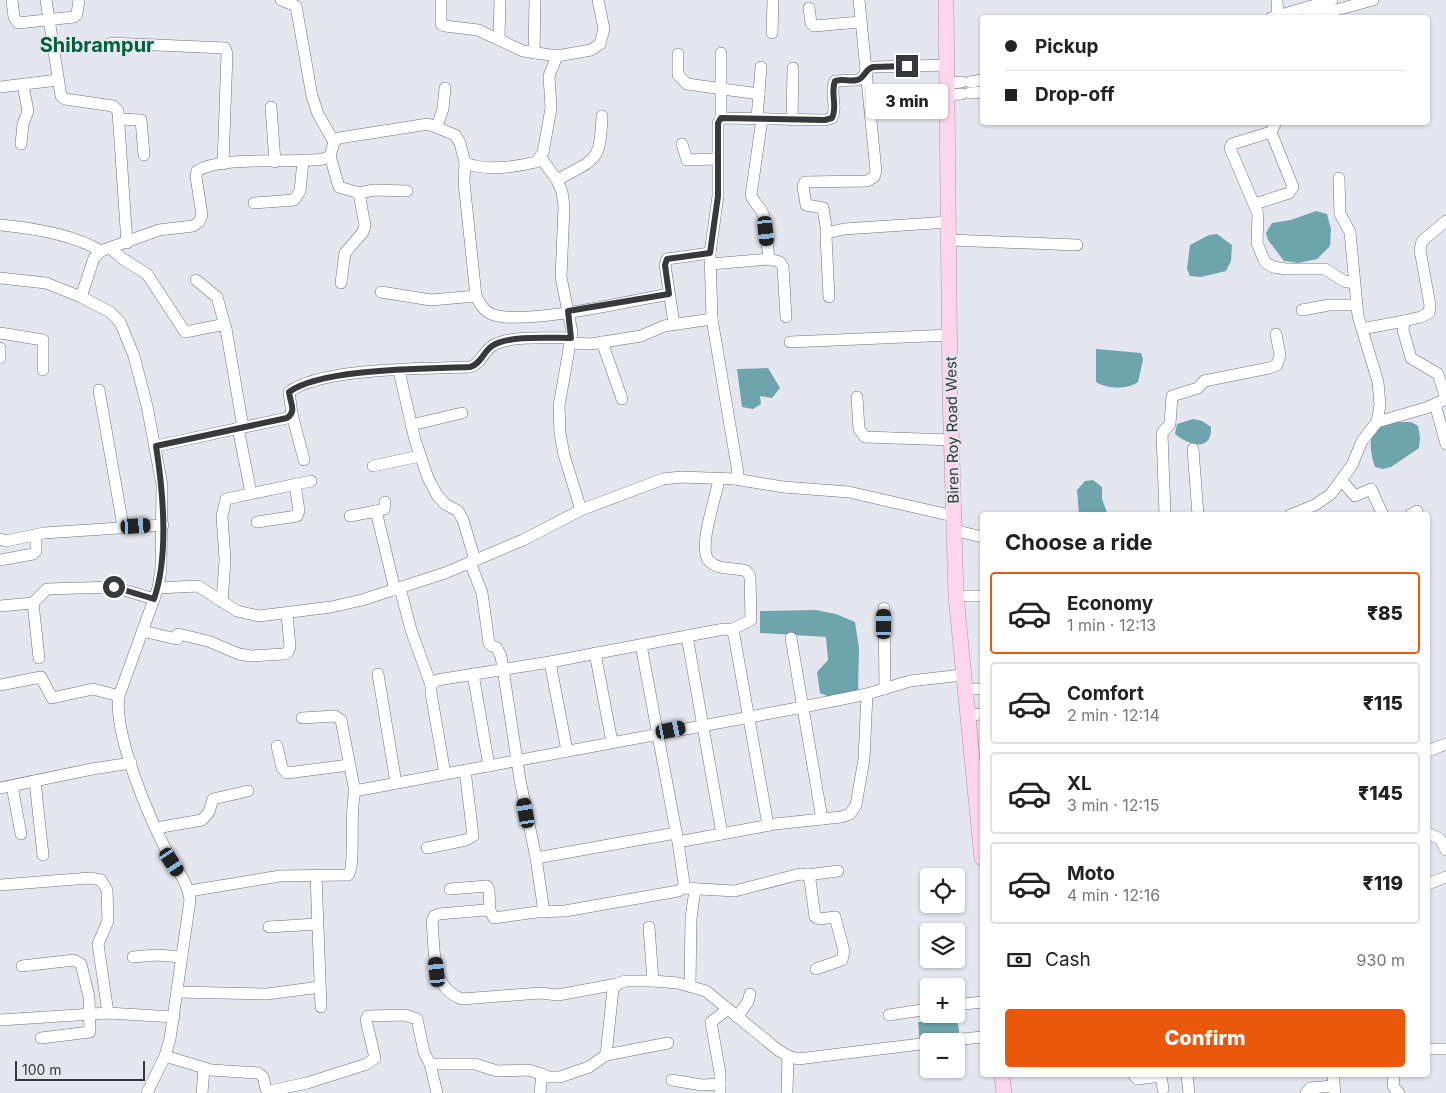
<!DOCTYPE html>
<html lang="en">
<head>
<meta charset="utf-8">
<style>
	:root { --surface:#fff; --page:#f6f6f6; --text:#222; --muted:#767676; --line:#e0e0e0; --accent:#ea580c }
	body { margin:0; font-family:Inter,sans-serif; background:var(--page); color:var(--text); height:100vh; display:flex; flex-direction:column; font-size:19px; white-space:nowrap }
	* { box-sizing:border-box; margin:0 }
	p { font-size:16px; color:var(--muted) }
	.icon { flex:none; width:28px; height:28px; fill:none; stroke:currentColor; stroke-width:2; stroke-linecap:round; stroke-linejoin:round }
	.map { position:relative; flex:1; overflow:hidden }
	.side { position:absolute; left:980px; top:512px; width:450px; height:565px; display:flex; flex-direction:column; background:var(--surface); border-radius:5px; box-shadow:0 1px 4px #0004 }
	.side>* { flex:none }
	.banner { position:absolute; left:980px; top:15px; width:450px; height:110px; border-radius:5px; box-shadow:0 1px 4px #0004; display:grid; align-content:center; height:110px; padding:0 25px; background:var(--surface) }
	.controls { position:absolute; left:920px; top:868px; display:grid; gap:10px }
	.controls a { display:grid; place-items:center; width:45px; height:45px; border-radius:5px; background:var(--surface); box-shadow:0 1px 4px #0004; font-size:25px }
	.scale { position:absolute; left:15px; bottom:12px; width:130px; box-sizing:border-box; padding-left:5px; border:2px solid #38393c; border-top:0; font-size:14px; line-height:18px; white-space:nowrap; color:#38393c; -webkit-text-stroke:4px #e5e7f0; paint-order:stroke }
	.end { position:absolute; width:22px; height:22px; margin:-11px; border:6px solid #38393c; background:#fff; box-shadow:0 0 0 2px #fff }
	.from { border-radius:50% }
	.bubble { position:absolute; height:35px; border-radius:5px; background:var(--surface); box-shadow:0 1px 4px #0004; font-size:16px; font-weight:800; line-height:35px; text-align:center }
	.car { position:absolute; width:15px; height:30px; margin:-15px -8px; border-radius:6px; box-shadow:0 0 4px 1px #0007; background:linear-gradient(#222 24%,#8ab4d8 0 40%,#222 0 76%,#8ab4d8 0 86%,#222 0) }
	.banner b { display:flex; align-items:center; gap:18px; height:48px; font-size:19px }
	.banner b+b { border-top:1px solid var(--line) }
	.banner i { width:12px; height:12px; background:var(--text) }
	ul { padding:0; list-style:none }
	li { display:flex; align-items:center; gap:15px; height:82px; margin:0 10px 8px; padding:0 15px; border:2px solid var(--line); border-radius:5px }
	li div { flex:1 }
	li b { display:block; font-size:19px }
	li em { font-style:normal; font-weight:800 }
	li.active { border-color:var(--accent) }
	li>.icon { width:45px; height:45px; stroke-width:1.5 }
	h2 { padding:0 25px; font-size:22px; line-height:60px }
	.pay { display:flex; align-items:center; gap:12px; height:55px; padding:0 25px; font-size:19px }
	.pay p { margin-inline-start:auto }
	.button { display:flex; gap:10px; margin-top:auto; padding:10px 25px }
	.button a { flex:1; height:58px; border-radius:5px; background:var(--accent); color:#fff; font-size:20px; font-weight:800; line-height:58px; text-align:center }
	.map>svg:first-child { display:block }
	.water { fill:#6ea4ac }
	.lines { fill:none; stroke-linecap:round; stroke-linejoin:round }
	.minor-casing { stroke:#6f7179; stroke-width:12 }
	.major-casing { stroke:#b78ca6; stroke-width:16 }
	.minor { stroke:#fff; stroke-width:11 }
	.major { stroke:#fdd5ec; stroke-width:15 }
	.route { stroke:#38393c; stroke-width:6 }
	.labels { text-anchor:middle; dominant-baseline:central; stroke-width:4; stroke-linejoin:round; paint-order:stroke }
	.street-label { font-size:15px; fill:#38393c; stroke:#e5e7f0 }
	.district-label { font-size:20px; font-weight:bold; fill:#015f39; stroke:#e5e7f0 }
</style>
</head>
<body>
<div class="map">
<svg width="1446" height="1093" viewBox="0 0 1446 1093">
	<rect width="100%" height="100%" fill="#e5e7f0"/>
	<!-- water -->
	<g class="water">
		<polygon points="1316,211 1327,214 1331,229 1330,246 1317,259 1298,263 1284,261 1268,240 1266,233 1272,223 1291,220"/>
		<polygon points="1217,234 1232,245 1231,261 1226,271 1201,277 1190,276 1187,269 1190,245 1209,235"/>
		<path d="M1096 349 1141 353 1143 360 1138 382C1127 390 1107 389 1096 382Z"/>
		<polygon points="768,368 780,388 772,398 760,396 761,404 753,409 742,407 737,369"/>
		<path d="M1193 419 1202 421 1211 427C1212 453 1188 445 1175 434L1177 424Z"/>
		<path d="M1400 422H1411L1418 426 1420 437 1419 448 1391 467 1383 469 1375 467C1371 454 1366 435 1380 426 1384 422 1394 422 1400 422Z"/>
		<polygon points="1093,480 1102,487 1102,499 1108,515 1079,515 1077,490 1085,481"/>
		<polygon points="816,610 836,614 855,622 859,648 858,692 832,698 820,693 817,672 828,660 826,637 760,633 760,611"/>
		<polygon points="957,1020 959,1030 958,1045 956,1041 929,1041 920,1047 918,1022"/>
	</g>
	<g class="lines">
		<defs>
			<g id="minor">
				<polyline points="12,0 14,17 18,23 74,17 77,14 79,0"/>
				<polyline points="46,0 61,96 65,99 113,106 118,111 127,243"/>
				<polyline points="281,0 296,6 312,96 318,114 334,142"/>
				<polyline points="441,0 441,24 445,26 478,30 523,51 557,56"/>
				<polyline points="1277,0 1278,18"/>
				<polyline points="809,8 811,23 814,26 860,22"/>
				<polyline points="1271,18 1332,0"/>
				<polyline points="1306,18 1373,0"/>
				<polyline points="772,33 773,0"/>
				<polyline points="499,39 500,0"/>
				<polyline points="111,43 225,48 227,54 223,164"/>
				<polyline points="534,53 535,0"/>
				<polyline points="678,54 678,75 687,84 759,94"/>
				<polyline points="970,82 982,80"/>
				<polyline points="948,83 962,82"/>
				<polyline points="0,87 58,80"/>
				<polyline points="970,93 982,92"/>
				<polyline points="947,95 962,94"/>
				<polyline points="271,107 275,162"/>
				<polyline points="721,118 721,53"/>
				<polyline points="120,119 141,120 144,155"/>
				<polyline points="757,119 761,67"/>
				<path d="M762 119 751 195C754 204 762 208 764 217L769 259"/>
				<polyline points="792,120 793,68"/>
				<polyline points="1276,122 1271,132 1232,144 1230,148 1258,214 1257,243 1265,262 1273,267 1286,269 1325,269 1344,281 1354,283"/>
				<polyline points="437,126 443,109 445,88"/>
				<polyline points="21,144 23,124 28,111 23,85"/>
				<polyline points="682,144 687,160 716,159"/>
				<polyline points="330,156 339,187 359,193 365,226 363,232 345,253 341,283"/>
				<polyline points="541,158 557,180 562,192 564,207 561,277 572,332 559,406 560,433 564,455 581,510"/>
				<path d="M465 163 464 182 476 296C480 304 484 312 494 315 527 325 631 301 669 294"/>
				<polyline points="1339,178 1340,214 1350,232 1358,316 1378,382 1380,405 1377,422"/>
				<path d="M557 180C596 158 600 164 602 116"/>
				<polyline points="359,193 374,190 407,191"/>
				<polyline points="254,203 294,200 300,191 303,161"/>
				<polyline points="1255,204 1289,193 1293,187 1271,132"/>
				<path d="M0 225C33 228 72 234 101 251"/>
				<polyline points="827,233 823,208 806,205 803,186 805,182 867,181 874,177 876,171 859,0"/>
				<polyline points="950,240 1077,245"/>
				<polyline points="110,248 123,259 147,274 185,332 221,325 226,329 243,427"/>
				<polyline points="711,264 769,259 780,262 783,267 786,317"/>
				<path d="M0 278 46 283 81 297 110 312 120 322 134 356 147 406 162 485 161 569 158 588 119 696C113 733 149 817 167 852 175 868 188 881 190 900L170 1039 165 1056 147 1093"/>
				<polyline points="196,280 217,297 226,329"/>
				<polyline points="381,292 431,300 476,296"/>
				<path d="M81 297 94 258 101 251 159 230 193 226 199 222 202 215 196 177 197 171C224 155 289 164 323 159L330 156 334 142 339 138 428 124 455 135 460 143 465 163C486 171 515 167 536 162L543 153 551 108 549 76 557 56 591 50 600 44 604 29 598 0"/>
				<polyline points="829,297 826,236 827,233 844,229 949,222"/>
				<polyline points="1302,310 1329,305 1356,305"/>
				<path d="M712 319 710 253 718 196V123L721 118 825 120 832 118C838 106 829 93 835 81L857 80 862 78 868 68 873 67 948 65"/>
				<polyline points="674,324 665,265 667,259 710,253"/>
				<polyline points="1362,329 1404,321"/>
				<polyline points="0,333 43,340 43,370"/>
				<polyline points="602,342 622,399"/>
				<polyline points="790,342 951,335"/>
				<polyline points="571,343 591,344 641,336 664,326 712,319 737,467 738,474 735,479"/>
				<polyline points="0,348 0,358"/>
				<polyline points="399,371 415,440 428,478 437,495 445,504 458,511 463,520 475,560"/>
				<polyline points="99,390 123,526"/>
				<polyline points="857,397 859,429 865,437 951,440"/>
				<polyline points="1446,399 1438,374 1411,358 1403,330 1404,321 1421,317 1429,313 1430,305 1420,250 1422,241 1446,221"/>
				<polyline points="1435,404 1446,444"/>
				<polyline points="292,414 304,460"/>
				<polyline points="411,425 462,413"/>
				<polyline points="238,428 251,493"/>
				<path d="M156 446 287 418 292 414 289 392C322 367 427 369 470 367 481 364 483 352 492 346 508 335 552 338 571 338"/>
				<polyline points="1193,449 1198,515"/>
				<polyline points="373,466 420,456"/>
				<path d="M719 479C717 495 697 548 709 561 719 571 735 567 746 571L750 576 751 620 731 630"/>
				<polyline points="1342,481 1355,496 1371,489 1383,515"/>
				<polyline points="385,502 384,509 376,511 395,590"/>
				<polyline points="1165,515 1162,433 1170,424 1172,396 1198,388 1204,381 1269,368 1277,365 1280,355 1276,334"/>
				<polyline points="1290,515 1315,505 1331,494 1352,465 1362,441 1377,422 1426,408 1446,399"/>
				<polyline points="1410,515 1417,511"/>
				<polyline points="350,516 376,511"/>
				<polyline points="257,522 297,516 299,511 295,484"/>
				<polyline points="954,530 982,537"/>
				<polyline points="0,539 6,541 44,533 163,525"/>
				<polyline points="0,560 33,554 36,551 36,535"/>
				<polyline points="470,562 482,593 489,643 492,646 496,647 501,656 520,780 536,858"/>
				<polyline points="158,588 198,586 237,611 259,616 331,607 362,600 445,573 523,540 581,510 663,479 681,477 735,479 783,487 849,492 953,516"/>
				<polyline points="400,588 411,630 431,685"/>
				<polyline points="956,596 982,596"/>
				<polyline points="222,602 225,560 222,516 226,499 311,481"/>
				<polyline points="33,603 39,658"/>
				<polyline points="0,606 33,603 47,589 114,587 154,599"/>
				<polyline points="884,608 885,689"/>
				<polyline points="142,631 177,639 178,634 208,641 239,654 251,656 284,654 288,652 290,647 287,614"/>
				<polyline points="687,636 722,834"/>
				<polyline points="791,638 822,819"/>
				<polyline points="641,645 678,842"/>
				<polyline points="595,653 612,742"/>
				<polyline points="550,662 567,751"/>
				<polyline points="378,674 396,783"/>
				<polyline points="473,674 489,766"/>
				<polyline points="0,685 41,677 52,698 93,689 119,696"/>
				<polyline points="964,689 982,689"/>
				<polyline points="968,715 982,714"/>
				<polyline points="302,718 335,716 341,720 355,792"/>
				<polyline points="277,746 282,768 287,773 349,765"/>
				<polyline points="1428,751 1446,744"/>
				<polyline points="445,774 431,693 431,685 437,680 550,662 724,629 731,630 734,635 768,825"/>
				<polyline points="35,781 43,855"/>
				<polyline points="12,786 21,834"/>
				<polyline points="0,788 92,769 131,763"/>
				<polyline points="156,828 202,820 209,812 213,799 248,791"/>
				<polyline points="1428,833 1440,839 1446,850"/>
				<polyline points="427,848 466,840 473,836 465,770"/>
				<polyline points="316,875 321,1007"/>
				<polyline points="807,875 838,871"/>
				<polyline points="1428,884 1446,877"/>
				<polyline points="0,885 90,878 101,880 107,890 108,921 98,944 108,1013"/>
				<polyline points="683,888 735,891 800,874 807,875 810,880 815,917 820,919 835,917 844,951 842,960 816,969"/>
				<polyline points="450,889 487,886 489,890 490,911"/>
				<path d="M189 891 280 876 348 875C356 868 349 809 355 792L360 790 803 707 867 694 910 681 962 675"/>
				<polyline points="544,912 536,858 676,833"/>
				<polyline points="269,927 317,924"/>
				<polyline points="649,927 653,981"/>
				<polyline points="133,957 157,955 182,957"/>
				<polyline points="22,966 74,960 81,964 89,997 90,1032 41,1038"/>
				<path d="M617 984 558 995 540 993 462 999C430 988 435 949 432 921L434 916 439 914 485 910 490 911 494 918 537 912 565 911 678 891 683 888 684 883 678 842 775 824 841 817 850 814 856 805 864 759 867 694"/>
				<polyline points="690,985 691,919 695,889"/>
				<polyline points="177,992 267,994 320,987"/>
				<polyline points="956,1005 982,1002"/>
				<polyline points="889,1015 929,1009"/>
				<polyline points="737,1017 748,1002 750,994"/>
				<polyline points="0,1020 108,1013 174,1017"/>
				<polyline points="943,1041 982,1037"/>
				<polyline points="1428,1049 1446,1049"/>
				<polyline points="606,1055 668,1043"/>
				<polyline points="165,1056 211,1070 258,1073 263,1077 266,1089 270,1091 307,1083 367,1064 375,1058 366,1020 368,1016 405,1015 417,1019 424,1052 430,1064 475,1064 497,1071 529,1070 549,1077 560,1077 589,1067 606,1055 613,989 617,984 625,981 653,981 678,983 706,991 778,1050 788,1056 798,1059 929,1043"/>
				<polyline points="430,1064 437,1093"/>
				<polyline points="1134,1075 1137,1079 1161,1076"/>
				<polyline points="1161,1075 1163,1089"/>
				<polyline points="1187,1075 1189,1093"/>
				<polyline points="1333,1075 1335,1093"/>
				<polyline points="1394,1075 1393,1086 1399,1093"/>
				<polyline points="672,1080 702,1085 720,1084"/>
				<polyline points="202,1093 204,1069"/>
				<polyline points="540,1093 542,1074"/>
				<polyline points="720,1093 720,1073 711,1022 728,1009"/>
				<polyline points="787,1093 788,1056"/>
				<polyline points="1306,1093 1310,1088 1334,1086"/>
			</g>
			<g id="major">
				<polyline points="946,0 950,391 956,596 982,858"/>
				<polyline points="1002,1075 1004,1093"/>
			</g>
		</defs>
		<!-- minor casing -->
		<use href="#minor" class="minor-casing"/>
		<!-- major casing -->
		<use href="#major" class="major-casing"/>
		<!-- minor -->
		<use href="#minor" class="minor"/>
		<!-- major -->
		<use href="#major" class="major"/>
	</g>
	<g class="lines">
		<!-- route -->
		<path class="route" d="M114 587 154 599C169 555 163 491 156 446L287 418C297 411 290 403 289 392 322 368 427 369 470 367 481 364 483 352 492 346 508 335 551 338 571 338L568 311 669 294 665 265 667 259 710 253 718 196V123L721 118 825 120 832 118C838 106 830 93 835 81 843 78 849 82 857 80 864 79 865 69 873 67L907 66"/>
	</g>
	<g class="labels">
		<!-- street labels -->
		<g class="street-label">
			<text transform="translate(952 430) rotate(-91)">Biren Roy Road West</text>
		</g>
		<!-- district labels -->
		<g class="district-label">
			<text x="97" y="45">Shibrampur</text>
		</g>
	</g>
</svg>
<div class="controls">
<a><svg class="icon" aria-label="locate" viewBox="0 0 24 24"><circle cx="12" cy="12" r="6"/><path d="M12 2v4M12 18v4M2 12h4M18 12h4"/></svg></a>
<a><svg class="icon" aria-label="layers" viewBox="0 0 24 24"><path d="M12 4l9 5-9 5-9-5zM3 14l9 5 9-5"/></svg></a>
<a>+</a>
<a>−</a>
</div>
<div class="scale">100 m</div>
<i class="end from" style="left:114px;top:587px"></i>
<i class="end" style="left:907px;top:66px"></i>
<div class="bubble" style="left:866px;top:84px;width:82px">3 min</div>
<i class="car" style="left:766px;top:231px;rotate:174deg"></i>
<i class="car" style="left:136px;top:526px;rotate:87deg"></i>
<i class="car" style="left:884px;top:624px;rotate:0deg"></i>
<i class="car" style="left:671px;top:730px;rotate:78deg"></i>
<i class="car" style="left:526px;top:813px;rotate:350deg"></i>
<i class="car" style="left:172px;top:862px;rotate:147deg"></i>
<i class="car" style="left:437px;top:972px;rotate:354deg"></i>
<div class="banner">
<b><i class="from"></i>Pickup</b>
<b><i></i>Drop-off</b>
</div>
<section class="side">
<h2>Choose a ride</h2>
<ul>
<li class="active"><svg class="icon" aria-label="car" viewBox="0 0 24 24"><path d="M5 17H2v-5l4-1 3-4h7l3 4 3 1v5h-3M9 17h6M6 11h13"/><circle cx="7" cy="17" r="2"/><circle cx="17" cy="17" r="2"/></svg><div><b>Economy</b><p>1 min · 12:13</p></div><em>₹85</em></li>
<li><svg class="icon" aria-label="car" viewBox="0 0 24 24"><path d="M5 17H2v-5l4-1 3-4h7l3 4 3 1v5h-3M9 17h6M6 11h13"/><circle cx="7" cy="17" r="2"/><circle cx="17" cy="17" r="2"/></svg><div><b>Comfort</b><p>2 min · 12:14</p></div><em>₹115</em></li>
<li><svg class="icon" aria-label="car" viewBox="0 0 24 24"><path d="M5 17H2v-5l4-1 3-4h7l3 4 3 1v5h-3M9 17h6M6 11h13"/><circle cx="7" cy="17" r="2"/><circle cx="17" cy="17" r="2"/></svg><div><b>XL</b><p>3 min · 12:15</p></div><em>₹145</em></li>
<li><svg class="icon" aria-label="car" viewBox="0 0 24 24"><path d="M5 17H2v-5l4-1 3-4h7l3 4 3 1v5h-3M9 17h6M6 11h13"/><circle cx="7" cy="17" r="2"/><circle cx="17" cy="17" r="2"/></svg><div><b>Moto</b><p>4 min · 12:16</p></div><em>₹119</em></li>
</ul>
<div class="pay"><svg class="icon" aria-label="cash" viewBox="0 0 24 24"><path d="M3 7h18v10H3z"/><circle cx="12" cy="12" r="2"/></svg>Cash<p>930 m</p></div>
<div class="button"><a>Confirm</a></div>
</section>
</div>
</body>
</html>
